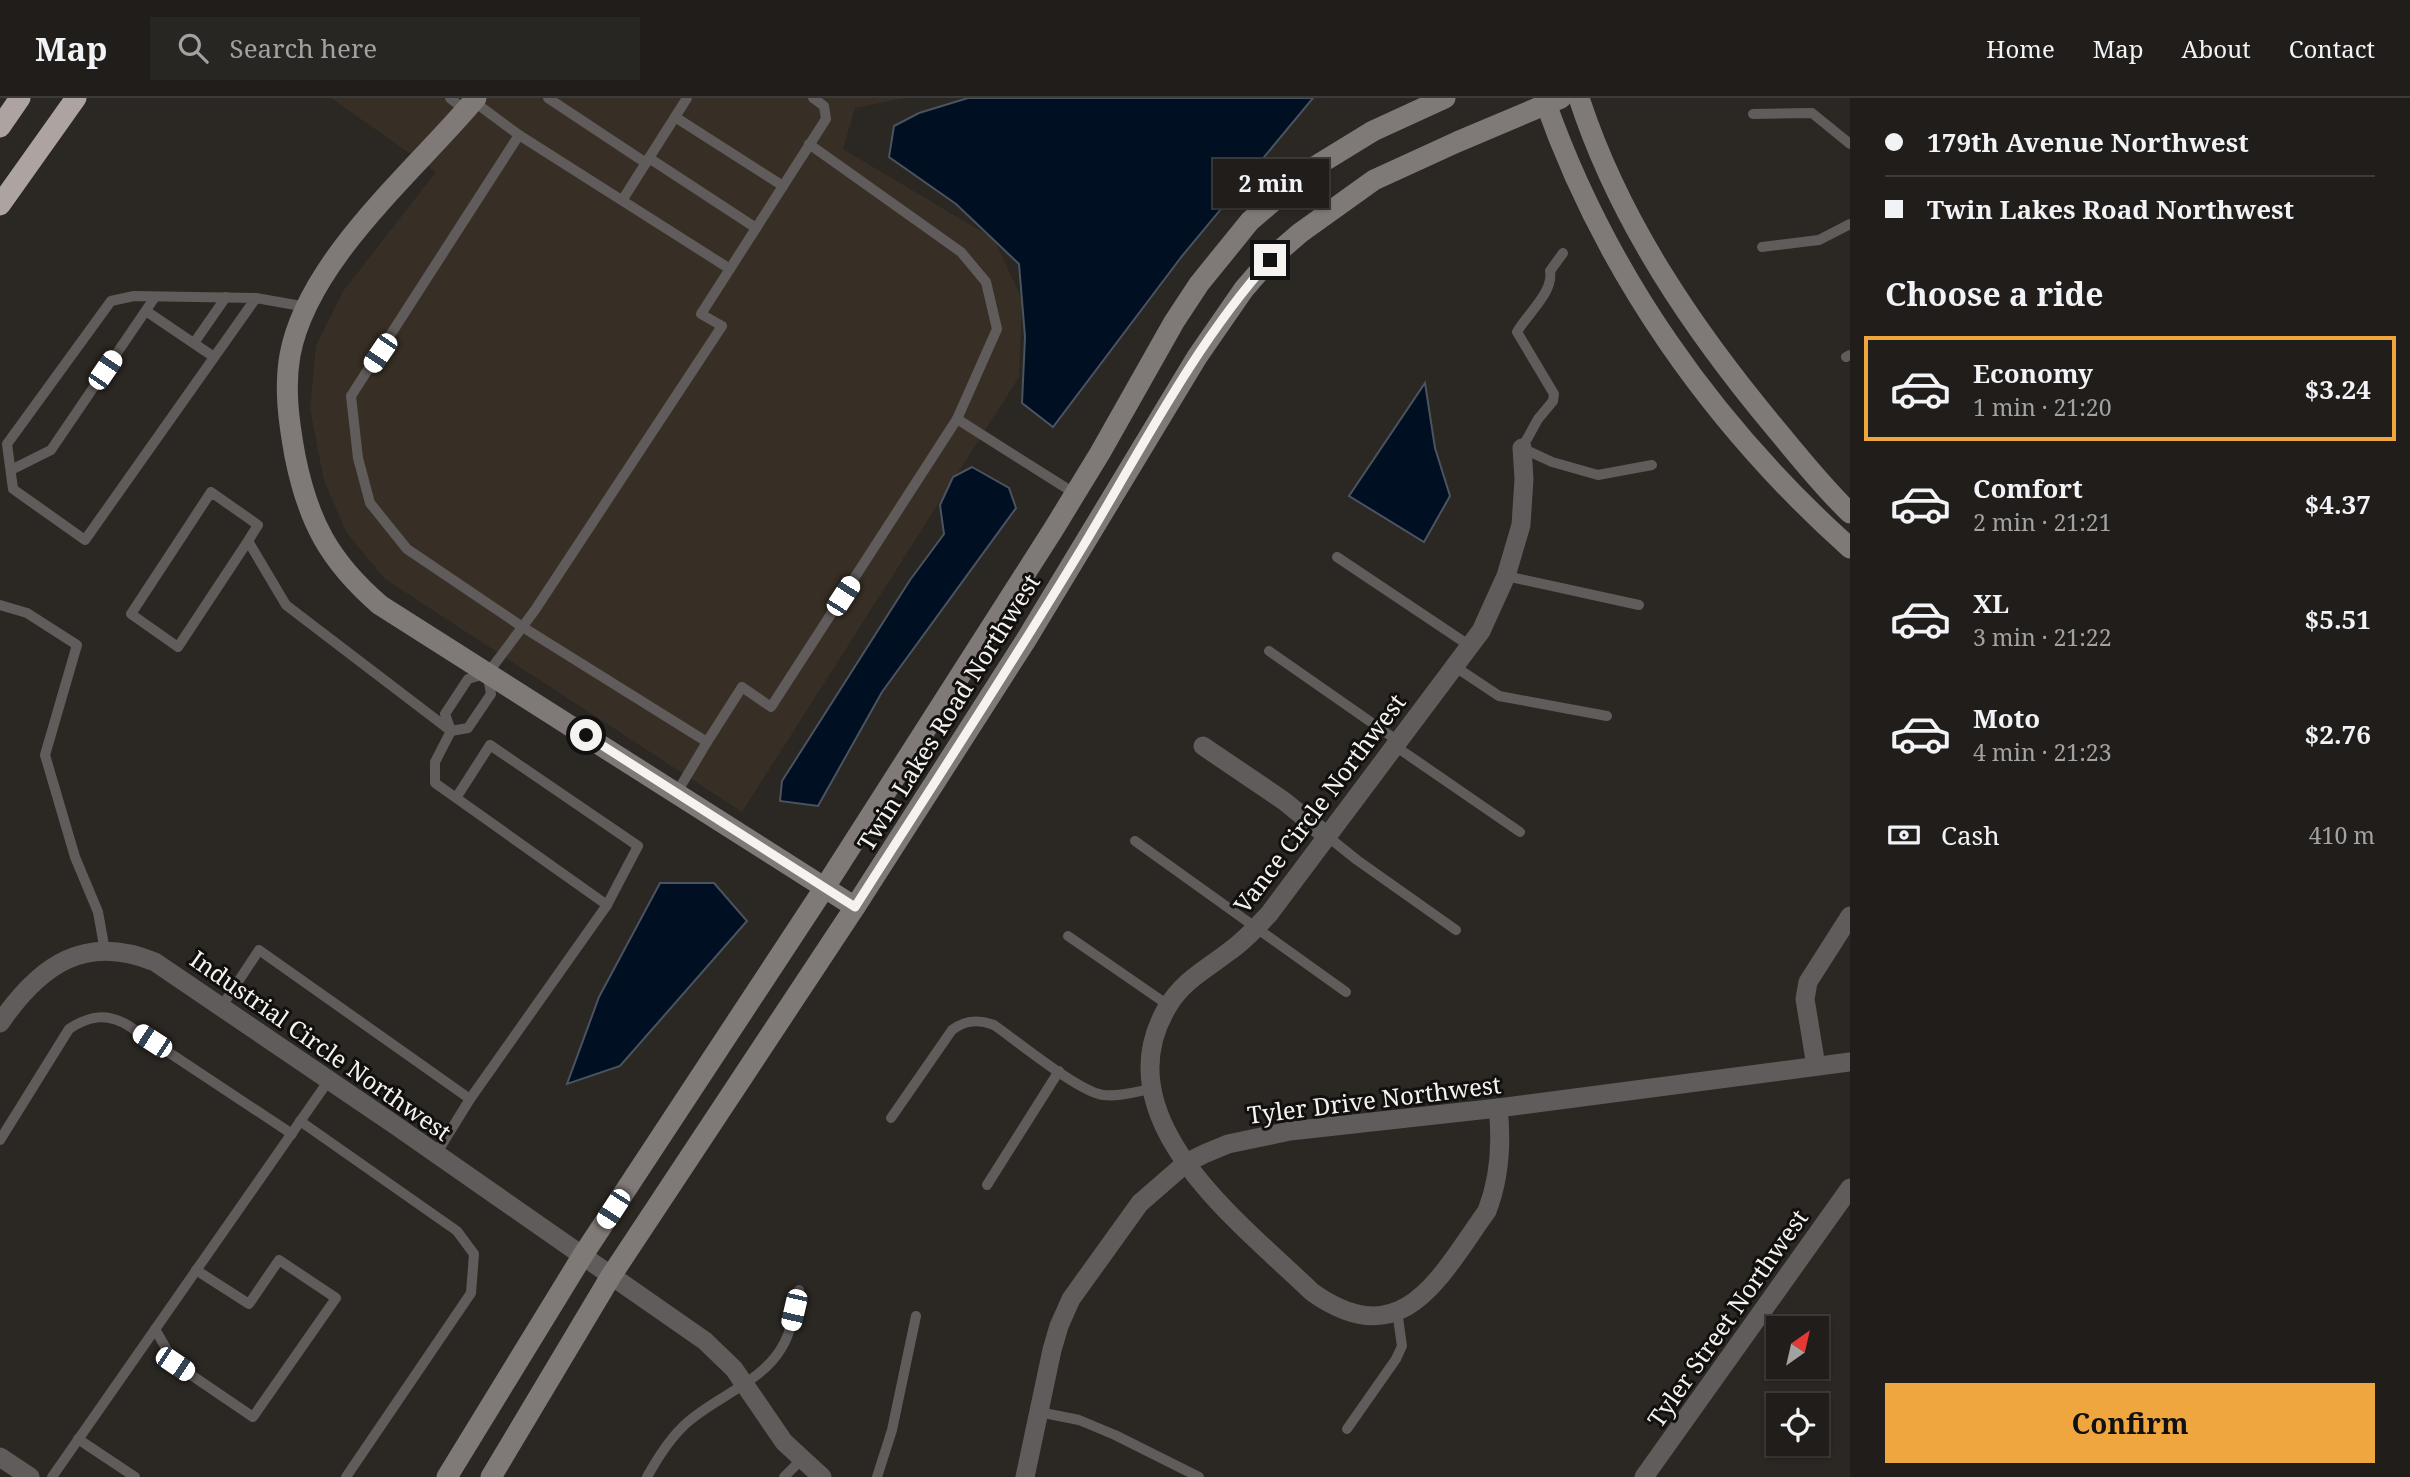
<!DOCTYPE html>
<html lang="en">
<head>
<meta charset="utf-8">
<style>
	:root { --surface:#201d1a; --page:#282623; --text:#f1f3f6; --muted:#a2a2a2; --line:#3d3b39; --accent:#f0a63f }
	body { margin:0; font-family:"Noto Serif",serif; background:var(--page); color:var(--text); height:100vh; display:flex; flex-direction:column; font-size:26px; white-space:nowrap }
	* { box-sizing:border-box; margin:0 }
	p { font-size:23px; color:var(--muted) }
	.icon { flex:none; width:38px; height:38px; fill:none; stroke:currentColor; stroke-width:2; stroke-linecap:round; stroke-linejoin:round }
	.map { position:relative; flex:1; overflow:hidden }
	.details { display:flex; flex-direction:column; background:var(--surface); width:560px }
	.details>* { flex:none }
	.hud { display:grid; align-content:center; height:154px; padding:0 35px; background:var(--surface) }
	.needle { width:46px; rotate:34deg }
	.controls { position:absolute; left:1766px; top:1218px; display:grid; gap:14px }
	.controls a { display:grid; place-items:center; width:63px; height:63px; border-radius:0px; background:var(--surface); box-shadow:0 2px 5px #0004,0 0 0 2px var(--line); font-size:35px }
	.end { position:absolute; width:32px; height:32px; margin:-16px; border:9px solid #f5f2ef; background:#111; box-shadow:0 0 0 4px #111 }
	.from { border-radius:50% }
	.bubble { position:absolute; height:49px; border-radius:0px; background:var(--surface); box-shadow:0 2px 5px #0004,0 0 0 2px var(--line); font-size:23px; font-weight:700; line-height:49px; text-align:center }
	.car { position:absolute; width:21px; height:42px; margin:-21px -10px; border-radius:9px; box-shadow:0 0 5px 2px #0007; background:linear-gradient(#fff 24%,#345 0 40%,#fff 0 76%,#345 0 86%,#fff 0) }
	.hud b { display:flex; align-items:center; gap:24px; height:66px; font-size:26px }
	.hud b+b { border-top:2px solid var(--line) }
	.hud i { width:18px; height:18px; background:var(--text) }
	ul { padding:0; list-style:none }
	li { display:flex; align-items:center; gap:21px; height:105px; margin:0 14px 10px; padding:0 21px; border:4px solid transparent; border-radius:0px }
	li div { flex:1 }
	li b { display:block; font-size:26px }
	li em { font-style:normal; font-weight:700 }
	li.on { border-color:var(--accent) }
	li>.icon { width:63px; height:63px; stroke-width:1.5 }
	h2 { padding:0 35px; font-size:32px; line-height:84px }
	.pay { display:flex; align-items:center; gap:18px; height:77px; padding:0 35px; font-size:26px }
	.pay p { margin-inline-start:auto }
	.button { display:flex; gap:14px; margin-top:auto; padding:14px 35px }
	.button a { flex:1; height:80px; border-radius:0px; background:var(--accent); color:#111; font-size:28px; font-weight:700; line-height:80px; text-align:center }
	header { display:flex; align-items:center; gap:42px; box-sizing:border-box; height:98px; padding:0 35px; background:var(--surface); border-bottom:2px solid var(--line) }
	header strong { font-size:33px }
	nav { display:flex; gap:38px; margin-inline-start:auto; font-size:24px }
	.search { width:490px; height:63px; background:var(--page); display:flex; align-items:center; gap:18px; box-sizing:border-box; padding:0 24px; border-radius:0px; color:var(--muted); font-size:26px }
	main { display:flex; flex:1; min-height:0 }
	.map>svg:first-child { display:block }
	.built { fill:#372f25 }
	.water { fill:#000f22; stroke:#4a5360; stroke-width:2 }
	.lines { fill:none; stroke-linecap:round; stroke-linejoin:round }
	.lane { stroke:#605c5b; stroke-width:10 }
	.street { stroke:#605c5b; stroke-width:19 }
	.secondary { stroke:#7f7977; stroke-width:21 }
	.highway { stroke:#ada4a1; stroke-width:21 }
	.route { stroke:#f5f2ef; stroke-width:9 }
	.labels { text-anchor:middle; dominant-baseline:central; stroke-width:6; stroke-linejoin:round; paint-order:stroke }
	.street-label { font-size:24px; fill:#f5f2ef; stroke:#12100e }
</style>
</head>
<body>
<header>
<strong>Map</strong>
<div class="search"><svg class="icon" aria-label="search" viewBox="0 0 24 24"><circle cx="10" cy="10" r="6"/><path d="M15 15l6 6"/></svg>Search here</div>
<nav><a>Home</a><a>Map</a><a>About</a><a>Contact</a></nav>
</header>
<main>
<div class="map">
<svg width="1850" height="1379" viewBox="0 0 1850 1379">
	<rect width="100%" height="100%" fill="#2b2722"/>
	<!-- built -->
	<polygon class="built" points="331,0 905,0 855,10 843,51 994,141 1022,201 1019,279 742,714 385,481 347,435 324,383 310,311 316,247 344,192 436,74"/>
	<!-- water -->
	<g class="water">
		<polygon points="968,0 1313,0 1182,158 1053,329 1022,305 1025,239 1019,166 956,106 889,59 894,28 919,15"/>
		<polygon points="1425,285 1435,350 1450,398 1424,444 1349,398"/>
		<polygon points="972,369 1009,390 1016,410 882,594 818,708 780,703 782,683 910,482 944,436 940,407 953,379"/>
		<polygon points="660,785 714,785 747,823 620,968 567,986 599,899"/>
	</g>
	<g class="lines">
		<!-- lane -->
		<g class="lane">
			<polyline points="450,0 465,12"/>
			<polyline points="548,0 646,65"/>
			<polyline points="473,3 519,37 730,171"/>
			<polyline points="1753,16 1812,15 1850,46"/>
			<polyline points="675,19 687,0"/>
			<polyline points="519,37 351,298 358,360 370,405 407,451 521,528 707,644 742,589 771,609 957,321 997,231 986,184 961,154 809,46"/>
			<polyline points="649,60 675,19 783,88"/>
			<polyline points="623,101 649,60 756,130"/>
			<polyline points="1762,149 1819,142 1850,126"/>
			<path d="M1563 155 1550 173C1554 194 1527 216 1517 234L1554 296 1553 303 1538 321 1522 350 1552 364 1598 377 1652 367"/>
			<polyline points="256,200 85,442 13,391 7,346 111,203 134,198 256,200 307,209"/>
			<polyline points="146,213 214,259"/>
			<polyline points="194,245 226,199"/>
			<polyline points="1846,259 1850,257"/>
			<polyline points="957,321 1074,395"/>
			<polyline points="11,372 51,352 155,199"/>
			<polyline points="248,443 178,549 131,516 211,394 258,427 248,443 286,507 451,633 468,630 491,596 488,579"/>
			<polyline points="1337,459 1470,548"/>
			<polyline points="1506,478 1639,507"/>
			<polyline points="0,507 27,515 77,547 45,657 75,759 98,814 105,853"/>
			<polyline points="1269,553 1398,643"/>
			<polyline points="1454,568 1499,598 1607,618"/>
			<polyline points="1395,648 1520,734"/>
			<polyline points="676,696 707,644"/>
			<polyline points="456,700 490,647 638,748 607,807 435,685 435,664 451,633 445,616 468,581 488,575 535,512 722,228 701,216 826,21 824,8 813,0"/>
			<polyline points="1327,738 1357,762 1456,832"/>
			<polyline points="1135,743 1346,894"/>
			<polyline points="1068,838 1168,907"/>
			<polyline points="222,908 259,852 470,1001 436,1056"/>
			<polyline points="470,1001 607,807"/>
			<path d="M891 1020 952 932C965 922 978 921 994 927 1017 943 1079 994 1103 997 1118 999 1136 994 1151 991"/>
			<polyline points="300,1023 457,1133 474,1156 471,1195 346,1379"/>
			<path d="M0 1042 69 931C90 917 108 915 129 928L292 1036"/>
			<polyline points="987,1087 1059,973"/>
			<polyline points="155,1231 175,1266 253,1319 336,1200 279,1162 249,1206 196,1172"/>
			<polyline points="1039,1314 1079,1322 1115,1337 1199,1379"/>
			<polyline points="1347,1331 1396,1261 1402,1248 1397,1213"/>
			<polyline points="78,1341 135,1379"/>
			<polyline points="52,1379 329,982"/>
			<path d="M647 1379C658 1359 671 1338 689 1323 718 1298 763 1283 782 1249 792 1233 794 1211 799 1192"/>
			<polyline points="784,1379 802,1361"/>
			<polyline points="877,1379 892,1332 916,1218"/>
		</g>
		<!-- street -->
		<g class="street">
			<polyline points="1203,648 1284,703 1327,738"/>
			<path d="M0 925C40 867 85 835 155 864L395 1027 705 1243 734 1271 784 1344 822 1379"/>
			<polyline points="1816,968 1805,901 1808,884 1850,818"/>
			<path d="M1498 1010C1502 1045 1500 1079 1487 1113 1440 1178 1403 1259 1312 1194 1241 1125 1100 1021 1168 908 1183 883 1205 872 1227 855 1243 844 1256 830 1269 816L1481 533 1506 478 1521 427 1524 381 1522 350"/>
			<polyline points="0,1359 30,1379"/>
			<polyline points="1025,1379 1052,1252 1059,1228 1071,1201 1140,1105 1186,1065 1204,1056 1228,1046 1290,1033 1498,1010 1850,964"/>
			<polyline points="1644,1379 1850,1090"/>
		</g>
		<!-- secondary -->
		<g class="secondary">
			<path d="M476 0C415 73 308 161 290 257 284 291 289 325 295 358 308 423 329 463 380 507L855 809"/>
			<path d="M1544 0C1605 175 1713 327 1850 450"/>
			<path d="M1579 0C1619 123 1694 233 1776 331 1800 360 1823 389 1850 415"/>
			<polyline points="447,1379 583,1157 825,789 1053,432 1100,355 1174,224 1199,186 1250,123 1311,71 1373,33 1445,0"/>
			<polyline points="491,1379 611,1178 855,809 1026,542 1197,259 1244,191 1270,161 1300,135 1374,82 1457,44 1561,0"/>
		</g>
		<!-- highway -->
		<g class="highway">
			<polyline points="0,29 20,0"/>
			<polyline points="0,107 76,0"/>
		</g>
	</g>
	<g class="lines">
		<!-- route -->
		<path class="route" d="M586 637 855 809C931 690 1009 571 1082 450 1141 352 1194 247 1270 162"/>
	</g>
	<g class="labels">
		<!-- street labels -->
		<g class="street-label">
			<text transform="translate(948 614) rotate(-58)">Twin Lakes Road Northwest</text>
			<text transform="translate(1319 705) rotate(-53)">Vance Circle Northwest</text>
			<text transform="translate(321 947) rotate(35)">Industrial Circle Northwest</text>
			<text transform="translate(1374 1001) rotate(-7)">Tyler Drive Northwest</text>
			<text transform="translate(1727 1220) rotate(-55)">Tyler Street Northwest</text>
		</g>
	</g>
</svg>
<div class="controls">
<a><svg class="needle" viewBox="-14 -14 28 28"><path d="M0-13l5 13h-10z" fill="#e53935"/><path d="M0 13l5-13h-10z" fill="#a2a2a2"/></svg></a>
<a><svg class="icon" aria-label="locate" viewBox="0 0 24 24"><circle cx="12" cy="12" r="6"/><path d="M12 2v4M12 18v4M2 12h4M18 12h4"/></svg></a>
</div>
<i class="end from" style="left:586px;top:637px"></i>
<i class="end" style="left:1270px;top:162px"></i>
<div class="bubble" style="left:1213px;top:61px;width:116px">2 min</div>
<i class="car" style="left:380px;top:255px;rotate:214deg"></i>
<i class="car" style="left:105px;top:272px;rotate:34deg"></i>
<i class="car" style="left:843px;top:498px;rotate:33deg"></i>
<i class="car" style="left:152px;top:943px;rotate:303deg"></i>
<i class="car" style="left:613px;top:1111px;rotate:213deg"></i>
<i class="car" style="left:794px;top:1212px;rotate:193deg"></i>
<i class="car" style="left:175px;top:1266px;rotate:124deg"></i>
</div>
<section class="details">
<div class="hud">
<b><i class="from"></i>179th Avenue Northwest</b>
<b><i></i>Twin Lakes Road Northwest</b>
</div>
<h2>Choose a ride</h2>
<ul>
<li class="on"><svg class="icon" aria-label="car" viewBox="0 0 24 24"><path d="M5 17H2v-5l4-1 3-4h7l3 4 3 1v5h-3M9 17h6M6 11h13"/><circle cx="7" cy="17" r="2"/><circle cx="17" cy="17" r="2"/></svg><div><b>Economy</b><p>1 min · 21:20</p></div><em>$3.24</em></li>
<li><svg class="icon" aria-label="car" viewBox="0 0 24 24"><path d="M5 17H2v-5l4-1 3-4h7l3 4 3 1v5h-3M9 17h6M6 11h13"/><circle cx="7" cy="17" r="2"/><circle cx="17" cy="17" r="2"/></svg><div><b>Comfort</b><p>2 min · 21:21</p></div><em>$4.37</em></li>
<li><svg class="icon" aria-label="car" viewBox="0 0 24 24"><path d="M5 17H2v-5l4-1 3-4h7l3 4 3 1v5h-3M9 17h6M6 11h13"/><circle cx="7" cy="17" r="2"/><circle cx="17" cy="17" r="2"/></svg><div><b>XL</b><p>3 min · 21:22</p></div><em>$5.51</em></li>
<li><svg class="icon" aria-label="car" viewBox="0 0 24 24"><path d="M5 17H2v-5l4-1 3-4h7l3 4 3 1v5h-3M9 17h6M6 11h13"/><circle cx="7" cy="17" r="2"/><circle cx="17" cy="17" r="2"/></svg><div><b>Moto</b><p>4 min · 21:23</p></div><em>$2.76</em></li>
</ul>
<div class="pay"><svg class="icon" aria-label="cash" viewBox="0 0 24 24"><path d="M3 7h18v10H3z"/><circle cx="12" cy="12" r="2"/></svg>Cash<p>410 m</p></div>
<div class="button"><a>Confirm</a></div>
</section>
</main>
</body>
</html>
